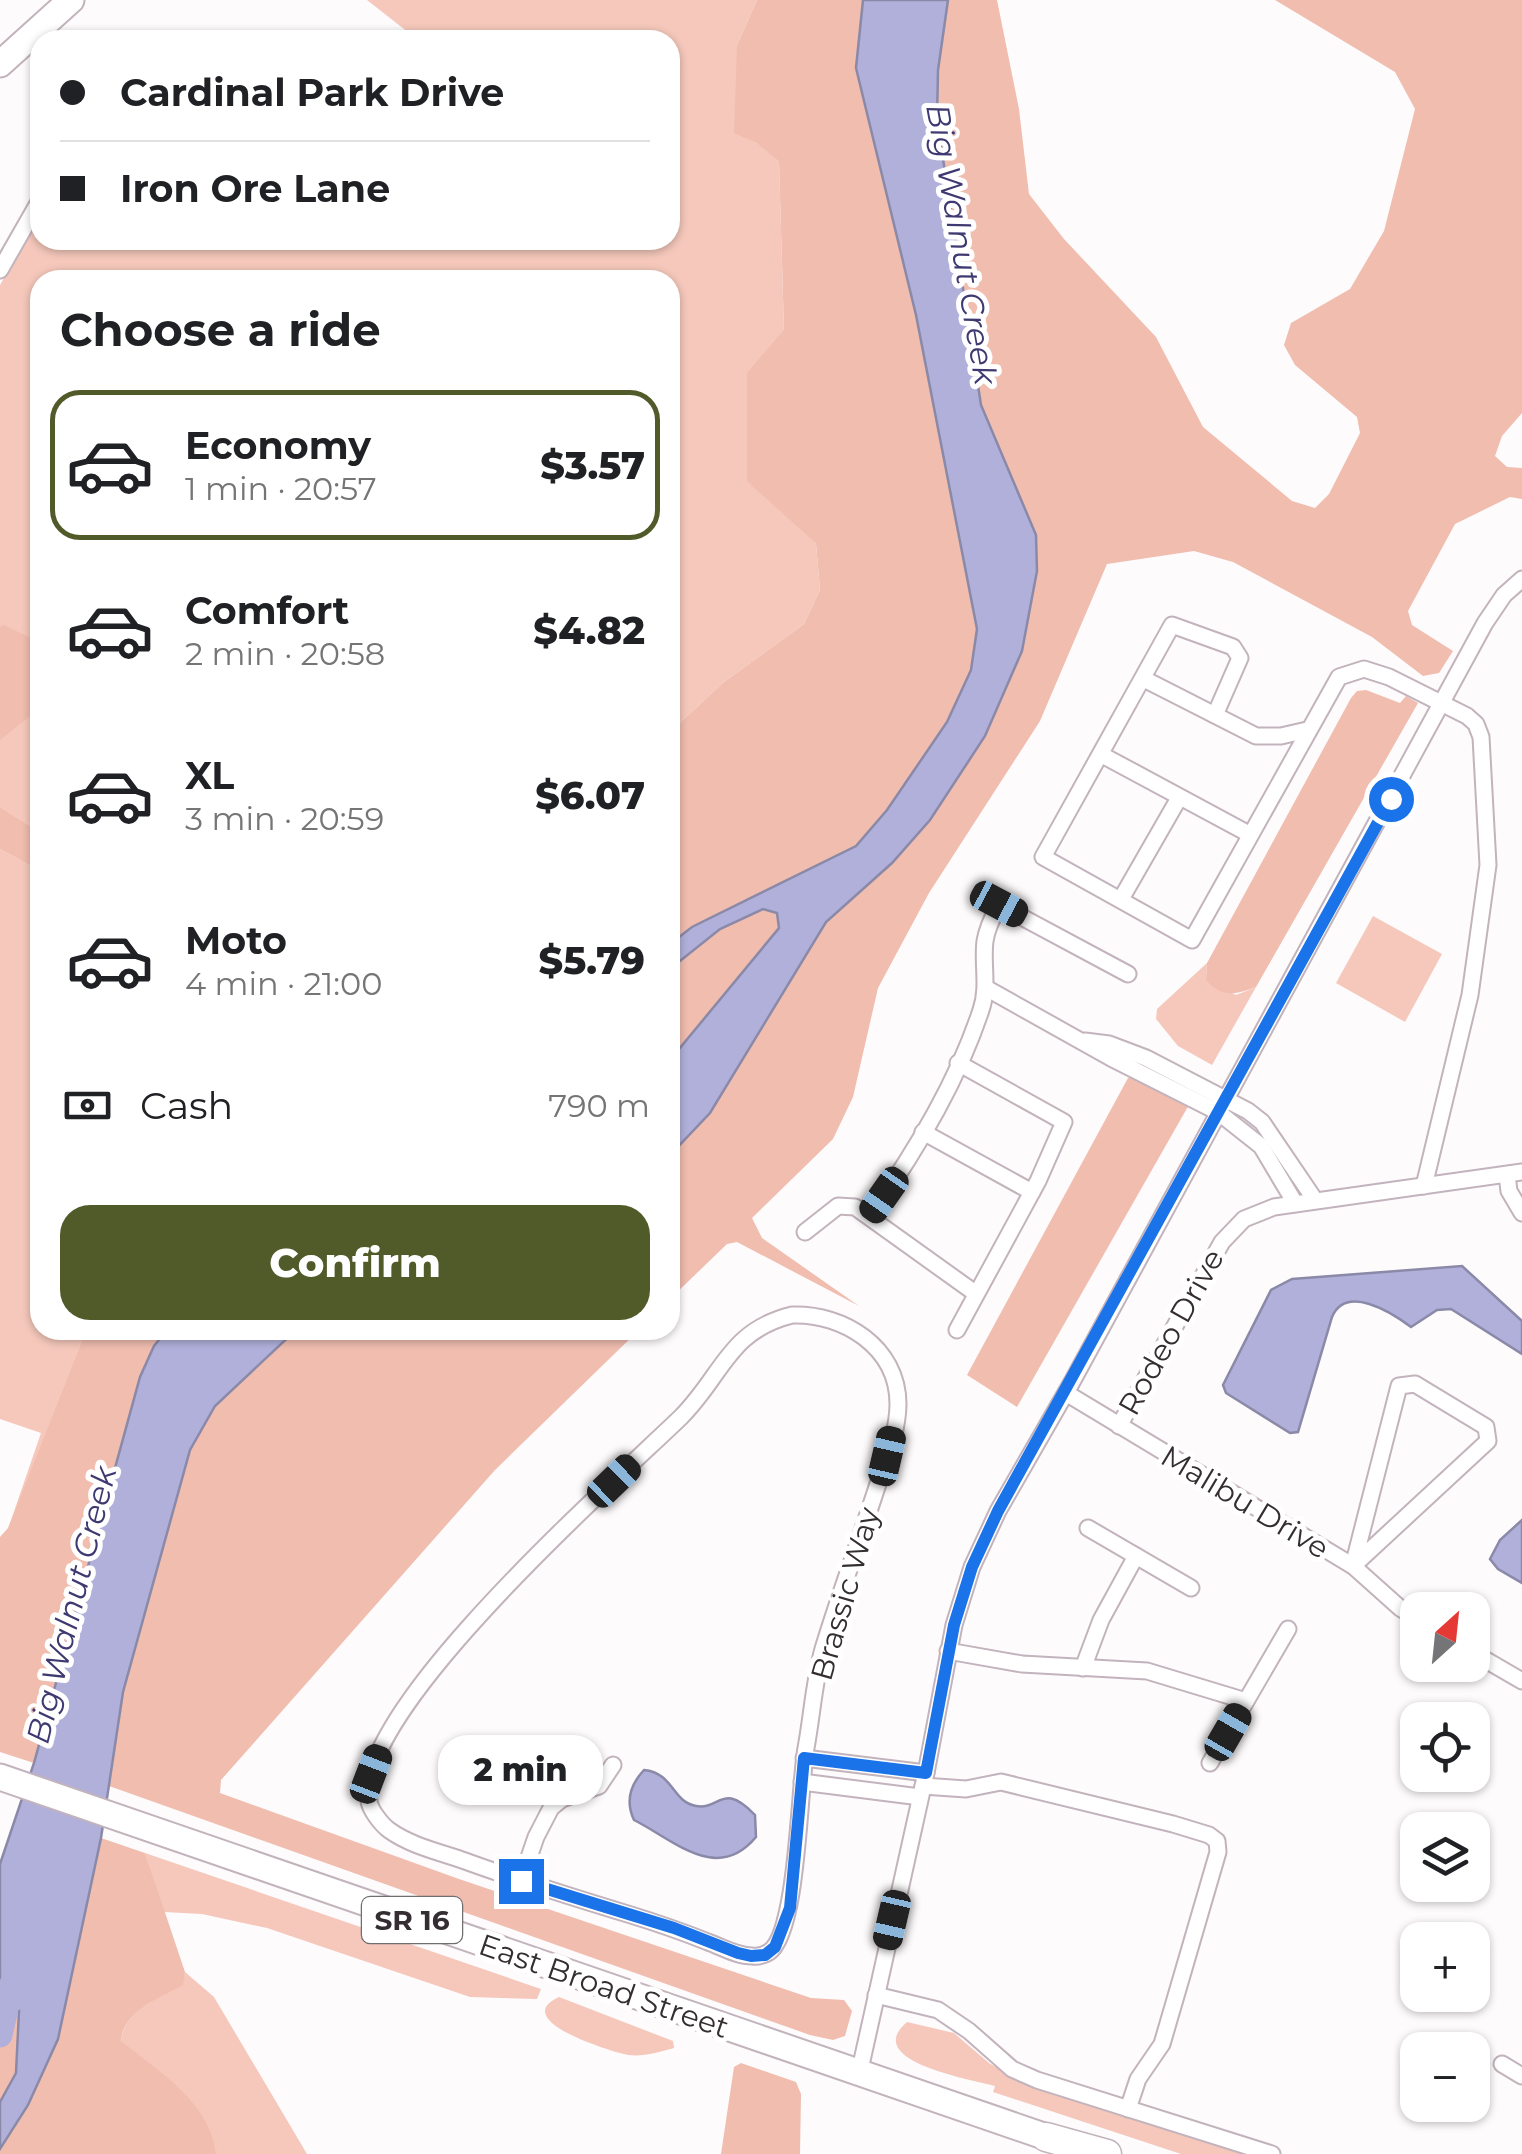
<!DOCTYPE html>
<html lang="en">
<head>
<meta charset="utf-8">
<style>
	:root { --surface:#fff; --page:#f6f6f6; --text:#202124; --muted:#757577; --line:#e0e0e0; --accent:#515b2a }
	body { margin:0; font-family:Montserrat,sans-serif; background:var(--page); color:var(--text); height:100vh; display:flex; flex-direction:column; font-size:38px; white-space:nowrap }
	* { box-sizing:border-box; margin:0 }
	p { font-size:32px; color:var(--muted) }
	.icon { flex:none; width:55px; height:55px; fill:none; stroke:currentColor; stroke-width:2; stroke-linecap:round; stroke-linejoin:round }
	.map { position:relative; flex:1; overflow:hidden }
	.panel { position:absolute; left:30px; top:270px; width:650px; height:1070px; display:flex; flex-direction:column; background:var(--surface); border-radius:30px; box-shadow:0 2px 8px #0004 }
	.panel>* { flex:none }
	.guide { position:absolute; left:30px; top:30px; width:650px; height:220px; border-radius:30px; box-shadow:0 2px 8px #0004; display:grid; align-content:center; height:220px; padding:0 30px; background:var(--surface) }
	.needle { width:65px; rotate:27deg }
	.controls { position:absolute; left:1400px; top:1592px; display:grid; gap:20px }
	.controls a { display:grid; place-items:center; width:90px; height:90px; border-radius:20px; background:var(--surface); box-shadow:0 2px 8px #0004; font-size:50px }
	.end { position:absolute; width:45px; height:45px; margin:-22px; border:12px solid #1a73e8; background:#fff; box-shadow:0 0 0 5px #fff }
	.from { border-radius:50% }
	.bubble { position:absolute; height:70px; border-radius:30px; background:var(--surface); box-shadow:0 2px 8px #0004; font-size:32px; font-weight:800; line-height:70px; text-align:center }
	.car { position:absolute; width:30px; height:60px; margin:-30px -15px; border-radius:12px; box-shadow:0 0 8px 2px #0007; background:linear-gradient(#222 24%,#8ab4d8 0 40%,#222 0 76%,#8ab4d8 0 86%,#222 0) }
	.guide b { display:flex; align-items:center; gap:35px; height:95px; font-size:38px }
	.guide b+b { border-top:2px solid var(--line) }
	.guide i { width:25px; height:25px; background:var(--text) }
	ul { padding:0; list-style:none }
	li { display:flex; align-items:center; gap:30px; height:150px; margin:0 20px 15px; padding:0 10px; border:5px solid transparent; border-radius:30px }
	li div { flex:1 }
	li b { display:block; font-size:38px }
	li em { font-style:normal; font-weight:800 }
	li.on { border-color:var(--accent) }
	li>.icon { width:90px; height:90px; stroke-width:1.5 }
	h2 { padding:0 30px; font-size:45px; line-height:120px }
	.pay { display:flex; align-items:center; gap:25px; height:110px; padding:0 30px; font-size:38px }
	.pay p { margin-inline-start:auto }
	.cta { display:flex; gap:20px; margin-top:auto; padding:20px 30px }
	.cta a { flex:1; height:115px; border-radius:30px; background:var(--accent); color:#fff; font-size:40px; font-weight:800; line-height:115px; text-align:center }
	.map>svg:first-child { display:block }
	.green { fill:#f5c8bb }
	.forest { fill:#f0bdaf }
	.water { fill:#b0b0db; stroke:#8b89a8; stroke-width:2.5 }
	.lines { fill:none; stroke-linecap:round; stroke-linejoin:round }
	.river { stroke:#b0b0db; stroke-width:25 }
	.minor-casing { stroke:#c2b3bc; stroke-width:19 }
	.primary-casing { stroke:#c2b3bc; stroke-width:29 }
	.motorway-casing { stroke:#c2b3bc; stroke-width:31 }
	.minor { stroke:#fff; stroke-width:15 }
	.primary { stroke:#fff; stroke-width:25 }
	.motorway { stroke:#fff; stroke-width:28 }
	.route { stroke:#1a73e8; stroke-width:12 }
	.labels { text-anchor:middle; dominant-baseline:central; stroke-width:10; stroke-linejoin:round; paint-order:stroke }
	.shield { fill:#fff; stroke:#716d70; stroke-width:2.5 }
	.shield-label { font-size:28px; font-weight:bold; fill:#342e32 }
	.street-label { font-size:30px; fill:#342e32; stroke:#fff }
	.water-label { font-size:32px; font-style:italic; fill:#3f3971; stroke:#fff }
</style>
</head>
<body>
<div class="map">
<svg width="1522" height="2154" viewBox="0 0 1522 2154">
	<rect width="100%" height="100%" fill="#fefbfd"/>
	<!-- green -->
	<g class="green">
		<polygon points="367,0 757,0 737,45 755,142 779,160 784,331 747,372 747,480 816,544 820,590 804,624 724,682 670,732 670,280 40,280 40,832 0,807 0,285 40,217 40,240 670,240 670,40 418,40"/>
		<polygon points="0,849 40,871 40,1330 86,1330 8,1529 41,1433 0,1419"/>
		<polygon points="1373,916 1442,954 1405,1022 1336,983"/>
		<polygon points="1207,963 1206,980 1236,995 1256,987 1212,1065 1178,1046 1156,1019 1157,1009"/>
		<polygon points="145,1853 541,1989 537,1999 470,1997 267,1928 202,1914 164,1912"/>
		<path d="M185 1972 214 1997 307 2154H216L181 2091 121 2042C123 2011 159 1998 182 1985Z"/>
		<path d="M559 1997 673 2041 674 2048C660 2052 643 2057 628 2055 612 2052 508 2020 559 1997Z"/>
		<path d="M907 2022 954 2033 989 2063 1013 2077 1243 2154H1181L993 2092 995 2086C970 2079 861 2061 907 2022Z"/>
	</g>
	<!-- forest -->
	<g class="forest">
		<polygon points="757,0 863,0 856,68 916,315 977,629 971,670 947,722 887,810 856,846 692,927 670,944 670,732 724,682 804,624 820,590 816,544 747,481 747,372 784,330 779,161 755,142 734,133 737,45"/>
		<polygon points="948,0 997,0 1019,109 1029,194 1064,239 1156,337 1203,427 1292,501 1315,508 1329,494 1360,433 1357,417 1295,365 1284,345 1291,323 1350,289 1384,231 1415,109 1395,72 1275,0 1522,0 1522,413 1502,436 1495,456 1507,467 1522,468 1522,499 1510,497 1455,524 1408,611 1412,625 1453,651 1439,673 1423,676 1372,637 1233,562 1194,551 1107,564 1040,721 929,893 878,988 853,1097 833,1139 752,1218 762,1238 859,1306 737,1242 727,1244 670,1299 670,1155 710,1113 826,922 892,863 930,820 985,736 1036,535 981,405 937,120 938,70"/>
		<polygon points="4,625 33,639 40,635 40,708 0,740 0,627"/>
		<path d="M1366 690 1400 703 1406 696 1418 703 1256 987C1235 995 1222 998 1206 980L1207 963 1351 698 1357 691Z"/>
		<polygon points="0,807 40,832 40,871 0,849"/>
		<polygon points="763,909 777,913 779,928 670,1060 670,969 720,929"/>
		<polygon points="1139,1077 1190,1103 1017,1407 967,1375 1128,1078"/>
		<polygon points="86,1330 167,1330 154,1346 140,1378 34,1763 0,1752 0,1537 8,1528"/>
		<polygon points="296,1330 639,1330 495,1470 221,1780 220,1793 459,1879 811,1998 844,2000 852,2011 845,2036 833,2040 810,2035 109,1786 123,1692 190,1450 215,1406"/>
		<path d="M101 1838 145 1853 185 1972 183 1985C160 1998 123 2011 121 2041 159 2072 210 2102 216 2154H0V2149L28 2105 58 2039Z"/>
		<polygon points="19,2011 16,2073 0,2102 0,2025 6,2016"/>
		<polygon points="741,2063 796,2082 801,2094 800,2154 721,2154 734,2067"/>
	</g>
	<!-- water -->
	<g class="water">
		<polygon points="863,0 948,0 938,70 937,120 981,405 1036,535 1037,571 1022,651 985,736 930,820 892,863 826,922 710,1113 670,1155 670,1060 779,928 777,913 763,909 720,929 670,969 670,944 692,927 856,846 887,810 947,722 971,670 977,629 916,315 856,68"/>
		<path d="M1462 1266 1522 1321V1354L1451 1309 1437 1310 1411 1327C1391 1312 1346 1284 1332 1317L1298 1432 1290 1433 1226 1393 1223 1385 1271 1290 1292 1279Z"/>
		<polygon points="167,1330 296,1330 215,1406 190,1450 123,1692 101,1838 58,2039 28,2105 0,2149 0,2102 16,2073 19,2011 6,2016 0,2025 0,1864 34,1763 140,1377 154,1346"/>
		<polygon points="1522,1520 1522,1583 1498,1569 1490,1559 1500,1540"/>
		<path d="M644 1770C674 1773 672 1802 696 1806 721 1810 722 1781 755 1815L756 1837C717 1884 674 1840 634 1820 625 1801 630 1785 644 1770Z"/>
	</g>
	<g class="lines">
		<!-- river -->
		<polyline class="river" points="0,2035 11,1986"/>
		<defs>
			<g id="minor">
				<polyline points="0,270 40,200"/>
				<polyline points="1144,679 1256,736 1281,736 1307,730"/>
				<polyline points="1215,715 1240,658 1233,647 1172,625 1043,857 1192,940 1339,677 1364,669 1389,677 1467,716 1476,724 1481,737 1488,865 1470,995 1424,1186"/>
				<polyline points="1102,755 1249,834"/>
				<polyline points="1121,899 1179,798"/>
				<polyline points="986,988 1111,1058 1218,1112 1261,1146 1295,1203"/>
				<polyline points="1085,1041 1109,1044 1146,1058 1248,1111 1262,1122 1315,1200"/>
				<polyline points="923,1132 1032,1192"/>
				<polyline points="1507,1175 1509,1191 1522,1213"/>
				<path d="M870 1216C914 1154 957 1083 981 1010 989 987 982 964 985 941 987 928 993 916 999 905L1128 974"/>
				<polyline points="805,1232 838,1206 855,1207 975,1293"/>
				<path d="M792 1315C843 1313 898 1347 898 1404 898 1433 884 1465 875 1493 858 1545 839 1596 823 1649 814 1681 812 1716 806 1748 799 1787 798 1933 769 1952 764 1955 757 1957 752 1956 737 1956 722 1947 708 1942 683 1932 657 1923 631 1915 575 1898 520 1881 465 1861 440 1852 411 1846 389 1830 382 1825 370 1810 369 1801 352 1712 616 1480 681 1417 723 1375 728 1331 792 1315Z"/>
				<polyline points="957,1330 1038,1181 1064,1122 958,1063"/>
				<polygon points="1415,1384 1486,1427 1488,1441 1353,1566 1399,1386"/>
				<polyline points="1066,1393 1353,1566 1400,1608 1418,1619"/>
				<polyline points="1119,1426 1222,1242 1244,1219 1274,1207 1522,1172"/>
				<polyline points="1088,1528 1191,1588"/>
				<polyline points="948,1651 1022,1664 1147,1671 1246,1701"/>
				<polyline points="1472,1652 1522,1681"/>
				<polyline points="1083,1668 1101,1620 1136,1556"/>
				<polyline points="804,1758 926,1773"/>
				<polyline points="1210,1763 1288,1629"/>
				<polyline points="802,1782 920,1797"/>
				<polyline points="923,1786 966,1789 1001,1782 1173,1824 1209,1835 1217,1841 1218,1852 1162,2044 1138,2079 1128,2109"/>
				<polyline points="521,1881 536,1837 551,1808 562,1799 599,1786 613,1765"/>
				<polyline points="876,1995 938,2010 969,2031 1012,2069 1037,2080 1272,2154"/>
				<polyline points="1502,2064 1522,2076"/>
				<polyline points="859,2074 926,1773 954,1625 972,1567 998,1511 1072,1382 1485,623 1504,595 1522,579"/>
			</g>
			<g id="primary">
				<polyline points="0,64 71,0"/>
				<polyline points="0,1777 1064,2143"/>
			</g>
			<polyline id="motorway" points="1046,2137 1107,2154"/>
		</defs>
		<!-- minor casing -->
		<use href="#minor" class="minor-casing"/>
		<!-- primary casing -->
		<use href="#primary" class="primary-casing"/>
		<!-- motorway casing -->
		<use href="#motorway" class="motorway-casing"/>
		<!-- minor -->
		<use href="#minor" class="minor"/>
		<!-- primary -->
		<use href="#primary" class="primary"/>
		<!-- motorway -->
		<use href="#motorway" class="motorway"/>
	</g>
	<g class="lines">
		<!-- route -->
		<polyline class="route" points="521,1881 674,1928 738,1953 751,1956 765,1955 775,1947 790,1908 804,1758 926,1773 954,1625 972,1567 998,1511 1391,799"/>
	</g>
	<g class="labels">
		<!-- shield labels -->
		<rect class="shield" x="362" y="1897" width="100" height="46" rx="8"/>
		<g class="shield-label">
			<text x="412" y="1920">SR 16</text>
		</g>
		<!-- street labels -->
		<g class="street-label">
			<text transform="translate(1171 1332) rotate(-61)">Rodeo Drive</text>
			<text transform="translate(1245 1502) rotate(31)">Malibu Drive</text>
			<text transform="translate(845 1594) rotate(-74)">Brassic Way</text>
			<text transform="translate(604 1986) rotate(19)">East Broad Street</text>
		</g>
		<!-- water labels -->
		<g class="water-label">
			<text transform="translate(962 244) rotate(80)">Big Walnut Creek</text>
			<text transform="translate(71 1605) rotate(-76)">Big Walnut Creek</text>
		</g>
	</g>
</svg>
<div class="controls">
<a><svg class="needle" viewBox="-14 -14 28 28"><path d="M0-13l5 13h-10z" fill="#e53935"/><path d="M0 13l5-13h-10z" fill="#757577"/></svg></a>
<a><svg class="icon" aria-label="locate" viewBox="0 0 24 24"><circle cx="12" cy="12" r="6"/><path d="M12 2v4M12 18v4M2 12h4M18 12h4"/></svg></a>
<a><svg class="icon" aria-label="layers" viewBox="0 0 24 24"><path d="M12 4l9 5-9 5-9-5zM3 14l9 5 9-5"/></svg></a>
<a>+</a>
<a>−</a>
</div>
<i class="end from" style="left:1391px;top:799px"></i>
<i class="end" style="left:521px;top:1881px"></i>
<div class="bubble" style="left:438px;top:1735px;width:165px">2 min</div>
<i class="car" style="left:999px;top:904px;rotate:118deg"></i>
<i class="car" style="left:884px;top:1195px;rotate:215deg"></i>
<i class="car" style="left:887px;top:1456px;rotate:13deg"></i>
<i class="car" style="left:614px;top:1481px;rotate:46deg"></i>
<i class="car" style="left:1228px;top:1732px;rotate:30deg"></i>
<i class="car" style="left:371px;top:1774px;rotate:21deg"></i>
<i class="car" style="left:892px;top:1920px;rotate:193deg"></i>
<div class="guide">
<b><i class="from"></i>Cardinal Park Drive</b>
<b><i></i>Iron Ore Lane</b>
</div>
<section class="panel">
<h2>Choose a ride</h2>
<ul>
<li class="on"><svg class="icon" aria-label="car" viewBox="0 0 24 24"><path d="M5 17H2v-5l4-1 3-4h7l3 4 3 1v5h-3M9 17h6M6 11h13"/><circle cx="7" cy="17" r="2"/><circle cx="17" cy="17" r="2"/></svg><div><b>Economy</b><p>1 min · 20:57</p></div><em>$3.57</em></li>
<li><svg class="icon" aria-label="car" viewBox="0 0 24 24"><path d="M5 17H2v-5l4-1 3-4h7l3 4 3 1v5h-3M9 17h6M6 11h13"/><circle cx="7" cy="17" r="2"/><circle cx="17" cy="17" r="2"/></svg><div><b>Comfort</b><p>2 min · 20:58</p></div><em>$4.82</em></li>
<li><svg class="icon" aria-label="car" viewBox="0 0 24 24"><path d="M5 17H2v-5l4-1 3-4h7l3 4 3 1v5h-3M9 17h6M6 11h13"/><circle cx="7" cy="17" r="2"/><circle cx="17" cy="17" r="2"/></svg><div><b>XL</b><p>3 min · 20:59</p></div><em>$6.07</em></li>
<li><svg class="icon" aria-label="car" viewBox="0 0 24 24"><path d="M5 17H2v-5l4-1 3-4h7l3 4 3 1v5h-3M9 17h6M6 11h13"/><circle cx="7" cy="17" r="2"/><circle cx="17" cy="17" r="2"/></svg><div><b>Moto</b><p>4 min · 21:00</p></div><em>$5.79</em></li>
</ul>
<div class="pay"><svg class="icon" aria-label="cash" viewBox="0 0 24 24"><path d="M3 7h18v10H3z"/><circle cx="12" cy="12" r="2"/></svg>Cash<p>790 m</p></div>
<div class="cta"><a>Confirm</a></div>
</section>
</div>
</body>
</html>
